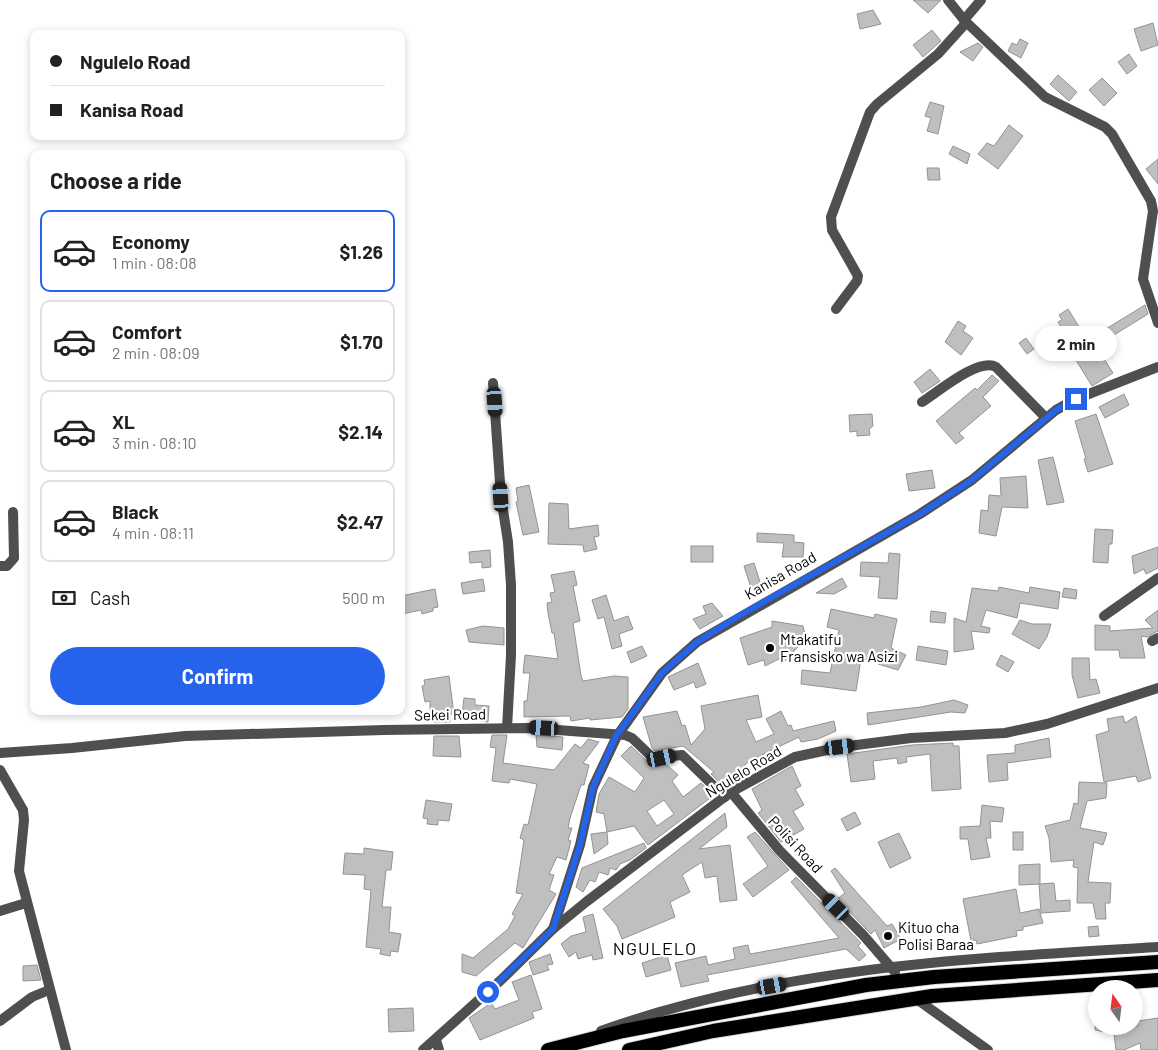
<!DOCTYPE html>
<html lang="en">
<head>
<meta charset="utf-8">
<style>
	:root { --surface:#fff; --page:#f2f2f2; --text:#202124; --muted:#757577; --line:#e0e0e0; --accent:#2563eb }
	body { margin:0; font-family:Barlow,sans-serif; background:var(--page); color:var(--text); height:100vh; display:flex; flex-direction:column; font-size:19px; white-space:nowrap }
	* { box-sizing:border-box; margin:0 }
	p { font-size:16px; color:var(--muted) }
	.icon { flex:none; width:28px; height:28px; fill:none; stroke:currentColor; stroke-width:2; stroke-linecap:round; stroke-linejoin:round }
	.map { position:relative; flex:1; overflow:hidden }
	.details { position:absolute; left:30px; top:150px; width:375px; height:565px; display:flex; flex-direction:column; background:var(--surface); border-radius:10px; box-shadow:0 2px 8px #0003 }
	.details>* { flex:none }
	.hud { position:absolute; left:30px; top:30px; width:375px; height:110px; border-radius:10px; box-shadow:0 2px 8px #0003; display:grid; align-content:center; height:110px; padding:0 20px; background:var(--surface) }
	.needle { width:32px; rotate:346deg }
	.tools { position:absolute; left:1088px; top:980px; display:grid; gap:10px }
	.tools a { display:grid; place-items:center; width:55px; height:55px; border-radius:50%; background:var(--surface); box-shadow:0 2px 8px #0003; font-size:25px }
	.end { position:absolute; width:22px; height:22px; margin:-11px; border:6px solid #2563eb; background:#fff; box-shadow:0 0 0 2px #fff }
	.from { border-radius:50% }
	.bubble { position:absolute; height:35px; border-radius:18px; background:var(--surface); box-shadow:0 2px 8px #0003; font-size:16px; font-weight:700; line-height:35px; text-align:center }
	.car { position:absolute; width:15px; height:30px; margin:-15px -8px; border-radius:6px; box-shadow:0 0 4px 1px #0007; background:linear-gradient(#222 24%,#8ab4d8 0 40%,#222 0 76%,#8ab4d8 0 86%,#222 0) }
	.hud b { display:flex; align-items:center; gap:18px; height:48px; font-size:19px }
	.hud b+b { border-top:1px solid var(--line) }
	.hud i { width:12px; height:12px; background:var(--text) }
	ul { padding:0; list-style:none }
	li { display:flex; align-items:center; gap:15px; height:82px; margin:0 10px 8px; padding:0 10px; border:2px solid var(--line); border-radius:10px }
	li div { flex:1 }
	li b { display:block; font-size:19px }
	li em { font-style:normal; font-weight:700 }
	li.selected { border-color:var(--accent) }
	li>.icon { width:45px; height:45px; stroke-width:1.5 }
	h2 { padding:0 20px; font-size:22px; line-height:60px }
	.pay { display:flex; align-items:center; gap:12px; height:55px; padding:0 20px; font-size:19px }
	.pay p { margin-inline-start:auto }
	.cta { display:flex; gap:10px; margin-top:auto; padding:10px 20px }
	.cta a { flex:1; height:58px; border-radius:30px; background:var(--accent); color:#fff; font-size:20px; font-weight:700; line-height:58px; text-align:center }
	.map>svg:first-child { display:block }
	.building { fill:#bfbfbf; stroke:#939393; fill-rule:evenodd }
	.lines { fill:none; stroke-linecap:round; stroke-linejoin:round }
	.trunk-casing { stroke:#dbdbdb; stroke-width:16 }
	.minor { stroke:#4f4f4f; stroke-width:10 }
	.tertiary { stroke:#4f4f4f; stroke-width:10 }
	.trunk { stroke:#000; stroke-width:14 }
	.route { stroke:#2563eb; stroke-width:6 }
	.poi-dot { fill:#000; stroke:#fff; stroke-width:2 }
	.labels { text-anchor:middle; dominant-baseline:central; stroke-width:4.5; stroke-linejoin:round; paint-order:stroke }
	.street-label { font-size:15px; fill:#000; stroke:#fff }
	.poi-label { font-size:15px; fill:#000; stroke:#fff; text-anchor:start }
	.quarter-label { font-size:18px; letter-spacing:1px; fill:#000; stroke:#fff }
</style>
</head>
<body>
<div class="map">
<svg width="1158" height="1050" viewBox="0 0 1158 1050">
	<rect width="100%" height="100%" fill="#fff"/>
	<!-- building -->
	<g class="building">
		<polygon points="913,0 941,0 928,13"/>
		<polygon points="873,10 881,24 860,29 857,14"/>
		<polygon points="1153,23 1158,45 1141,51 1134,29"/>
		<polygon points="932,30 941,41 923,57 913,45"/>
		<polygon points="1020,39 1028,43 1021,58 1008,51 1012,43 1017,45"/>
		<polygon points="978,43 983,47 973,61 960,52"/>
		<polygon points="1129,54 1137,66 1127,74 1118,62"/>
		<polygon points="1058,75 1077,92 1069,101 1050,84"/>
		<polygon points="1102,78 1117,93 1104,106 1089,90"/>
		<polygon points="930,102 944,106 938,134 927,131 931,118 925,116"/>
		<polygon points="1009,125 1023,136 998,169 978,154 987,143 994,146"/>
		<polygon points="953,146 970,154 967,164 949,154"/>
		<polygon points="1158,159 1158,184 1146,169"/>
		<polygon points="927,168 939,168 940,180 928,180"/>
		<polygon points="1145,305 1148,314 1096,346 1113,373 1092,386 1074,357 1070,359 1065,351 1073,346 1058,322 1062,320 1059,315 1068,309 1086,338 1090,335 1091,338"/>
		<polygon points="958,321 966,326 963,331 973,338 961,355 945,342"/>
		<polygon points="1026,338 1034,349 1027,354 1019,343"/>
		<polygon points="930,369 940,381 922,393 914,382"/>
		<polygon points="992,375 999,381 983,397 991,406 959,433 964,438 956,444 936,421 975,388 977,390"/>
		<polygon points="1124,394 1129,405 1105,418 1099,407"/>
		<polygon points="872,414 873,426 869,429 870,435 857,436 857,431 850,432 849,415"/>
		<polygon points="1096,414 1113,464 1088,472 1084,459 1086,459 1075,421"/>
		<polygon points="1053,457 1064,502 1047,505 1038,460"/>
		<polygon points="932,470 935,488 909,491 906,474"/>
		<polygon points="1026,476 1028,508 1002,507 996,536 979,533 981,510 988,511 989,495 1001,496 1000,478"/>
		<polygon points="529,485 539,532 523,535 516,502 518,501 516,488"/>
		<polygon points="549,503 568,504 569,529 598,525 599,536 594,537 597,549 584,552 583,545 548,544"/>
		<polygon points="1095,529 1113,530 1112,544 1109,544 1108,563 1093,562"/>
		<polygon points="757,533 794,535 794,542 804,543 803,557 782,557 784,543 757,542"/>
		<rect x="691" y="546" width="22" height="16"/>
		<polygon points="1158,547 1158,568 1146,574 1144,569 1134,574 1132,556"/>
		<polygon points="490,550 491,567 482,568 482,562 470,563 469,552"/>
		<polygon points="889,553 900,554 897,599 878,598 880,577 860,576 861,562 888,563"/>
		<polygon points="754,563 761,585 751,588 744,566"/>
		<polygon points="574,571 577,585 573,586 580,621 573,623 581,676 583,681 614,676 628,677 628,709 622,717 590,720 590,718 571,721 570,716 524,717 524,701 527,701 530,673 523,673 525,655 558,659 554,633 552,633 548,613 547,603 552,602 550,593 555,592 551,575"/>
		<polygon points="842,578 847,587 834,594 816,593"/>
		<polygon points="483,579 485,591 463,594 461,583"/>
		<polygon points="999,587 1029,593 1030,587 1060,592 1058,609 1020,603 1017,618 986,610 981,626 990,628 989,633 971,631 974,649 954,652 954,618 966,622 972,588 998,591"/>
		<polygon points="1064,588 1077,590 1076,599 1062,597"/>
		<polygon points="435,589 438,607 433,608 433,611 422,614 421,610 402,614 401,596"/>
		<polygon points="606,595 614,621 628,616 633,629 619,634 622,646 612,649 604,617 598,619 592,600"/>
		<polygon points="712,603 723,616 700,629 693,619 706,614 703,606"/>
		<polygon points="831,609 874,618 875,614 897,619 891,648 906,655 898,670 878,664 879,662 861,659 856,691 801,684 802,670 830,673 839,630 827,627"/>
		<polygon points="1158,610 1158,631 1147,637 1141,636 1145,658 1120,658 1119,650 1095,650 1095,625 1110,626 1110,631 1153,628 1145,620"/>
		<polygon points="931,611 946,613 945,623 930,622"/>
		<polygon points="1020,620 1032,624 1051,624 1047,637 1039,649 1012,634"/>
		<polygon points="772,621 803,626 806,638 784,662 781,658 765,666 764,660 748,665 740,638 772,627"/>
		<polygon points="483,626 504,628 504,645 469,642 466,630"/>
		<polygon points="642,646 647,656 631,663 627,652"/>
		<polygon points="918,646 948,651 946,665 916,660"/>
		<polygon points="1001,655 1014,662 1008,672 996,665"/>
		<polygon points="1072,658 1089,658 1090,680 1096,679 1100,693 1078,698 1072,675"/>
		<polygon points="698,663 706,684 696,688 694,682 674,690 668,677"/>
		<polygon points="449,676 454,714 450,714 450,722 434,722 435,718 430,717 430,701 425,702 422,686 425,685 424,680"/>
		<polygon points="758,695 762,717 746,720 756,742 774,734 766,719 781,711 788,726 791,725 793,731 834,721 836,731 818,739 801,742 799,737 749,761 724,787 711,774 714,772 683,746 655,751 652,748 643,717 677,711 682,726 685,725 691,745 705,729 701,706"/>
		<polygon points="464,698 475,699 475,705 489,706 488,722 476,720 476,716 462,715"/>
		<polygon points="954,700 968,705 965,713 951,712 868,725 867,713 921,707"/>
		<polygon points="1123,716 1125,723 1136,716 1151,778 1138,782 1136,776 1104,782 1096,735 1109,731 1107,719"/>
		<polygon points="492,735 507,735 503,763 554,770 575,744 581,748 588,739 599,742 583,763 589,765 584,785 581,785 570,818 568,828 572,828 568,840 571,841 566,860 557,857 549,874 554,875 549,890 556,894 523,948 515,943 476,976 462,972 462,954 473,958 508,929 515,916 512,914 523,894 516,893 524,840 520,838 524,824 528,825 537,784 510,779 509,783 492,781 496,748 490,747"/>
		<polygon points="536,735 563,737 562,750 537,747"/>
		<polygon points="434,736 459,736 461,757 433,756"/>
		<polygon points="1049,738 1051,757 1007,763 1008,780 989,782 987,755 1015,753 1015,745"/>
		<polygon points="953,743 953,746 959,746 961,789 932,791 930,754 906,757 907,762 898,764 897,758 873,761 875,779 851,782 847,754 912,745"/>
		<path d="M631 746 650 764 658 767 657 764H666L678 775 672 781 683 797 701 783 714 795 648 845 634 826 607 832 604 814 596 812 599 794 609 777 635 792 644 778 621 756ZM664 800 674 814 657 826 647 811Z"/>
		<polygon points="792,766 801,786 795,789 804,805 793,811 804,829 781,842 758,813 762,810 752,789"/>
		<polygon points="1079,782 1107,783 1106,798 1087,801 1080,828 1107,833 1103,845 1094,842 1088,882 1111,883 1110,903 1105,903 1106,919 1096,919 1093,903 1077,903 1078,868 1073,867 1074,860 1051,862 1049,838 1045,826 1070,820 1074,803 1078,804"/>
		<polygon points="426,800 452,804 449,821 438,820 438,825 427,824 428,819 423,818"/>
		<polygon points="982,805 1004,808 1002,822 990,821 991,838 986,838 990,857 971,860 968,839 960,839 960,827 980,826"/>
		<polygon points="855,812 861,824 847,831 841,819"/>
		<polygon points="725,813 727,827 699,849 730,845 737,900 720,902 717,876 705,878 702,862 682,875 690,892 670,902 675,917 622,939 617,926 603,909"/>
		<polygon points="607,832 608,844 594,854 591,834"/>
		<polygon points="755,832 789,870 753,897 743,884 768,866 747,837"/>
		<rect x="1013" y="832" width="10" height="18"/>
		<polygon points="899,833 911,858 890,868 878,842"/>
		<polygon points="644,843 646,848 630,860 620,864 616,870 610,868 608,875 599,872 595,882 590,880 583,892 576,887 582,868"/>
		<polygon points="364,848 393,852 391,870 386,870 382,907 391,907 389,932 401,934 398,952 391,951 390,956 380,954 381,949 366,947 371,890 364,889 365,875 343,874 345,853 364,854"/>
		<polygon points="1040,864 1040,884 1019,885 1019,865"/>
		<polygon points="835,868 887,926 892,924 901,939 884,948 875,930 871,934 837,899 845,893 831,871"/>
		<polygon points="796,877 861,943 858,946 866,955 859,961 846,949 707,975 709,981 681,987 675,963 706,956 708,965 735,959 733,948 748,945 750,954 839,938 791,882"/>
		<polygon points="1054,883 1056,901 1070,900 1070,911 1041,913 1039,884"/>
		<polygon points="1016,889 1020,913 1039,909 1043,923 1023,927 1023,930 1016,931 1017,936 977,944 976,940 971,941 963,899"/>
		<polygon points="593,914 603,958 593,960 592,955 578,959 576,952 569,957 561,944 571,936 586,932 583,917"/>
		<polygon points="1098,926 1099,936 1089,937 1088,927"/>
		<polygon points="550,954 553,964 547,965 549,970 533,975 529,962"/>
		<polygon points="667,955 671,970 646,977 642,963"/>
		<polygon points="37,965 41,980 23,981 23,966"/>
		<polygon points="531,975 542,1009 532,1012 534,1018 480,1040 469,1018 491,1003 495,1009 519,1000 512,982"/>
		<polygon points="413,1008 414,1031 389,1032 388,1009"/>
		<polygon points="1158,1018 1158,1050 1141,1050 1140,1043 1124,1050 1116,1050 1114,1034 1095,1030 1095,1026 1138,1026 1138,1021"/>
	</g>
	<g class="lines">
		<defs>
			<g id="trunk">
				<polyline points="548,1050 623,1031 866,985 934,977 1158,962"/>
				<polyline points="629,1050 713,1031 932,996 1158,980"/>
			</g>
		</defs>
		<!-- trunk casing -->
		<use href="#trunk" class="trunk-casing"/>
		<!-- minor -->
		<g class="minor">
			<polyline points="948,0 964,20 1045,97 1105,127 1112,134 1151,201 1153,211 1143,279 1158,323"/>
			<polyline points="964,20 981,0"/>
			<polyline points="836,309 857,281 858,276 832,230 831,217 870,112 877,104 938,54 966,23"/>
			<polyline points="493,383 501,497 508,542 511,585 511,655 507,728"/>
			<path d="M922 402C938 392 979 357 996 367L1046 418"/>
			<polyline points="0,566 7,566 14,558 13,512"/>
			<polyline points="1104,616 1158,578"/>
			<polyline points="1152,641 1158,638"/>
			<polyline points="0,753 72,748 185,736 384,730 530,728 625,735 632,738 653,758 682,755 725,797"/>
			<polyline points="0,770 23,810 24,820 19,871 66,1050"/>
			<polyline points="731,792 780,851 864,936 895,972"/>
			<polyline points="0,911 26,903"/>
			<polyline points="553,929 580,845 593,787 617,736 662,673 697,642 920,514 972,480 1056,410 1076,399 1158,367"/>
			<polyline points="0,1021 32,997 49,990"/>
			<path d="M601 1031C778 967 972 958 1158 947"/>
			<polyline points="436,1040 439,1050"/>
			<polyline points="423,1050 501,980 553,929 586,902 731,792 795,757 841,747 911,738 1005,733 1047,724 1158,688"/>
		</g>
		<!-- tertiary -->
		<polyline class="tertiary" points="915,998 988,1050"/>
		<!-- trunk -->
		<use href="#trunk" class="trunk"/>
	</g>
	<g class="lines">
		<!-- route -->
		<polyline class="route" points="488,992 553,929 580,845 593,787 616,736 662,673 697,642 737,617 920,514 972,480 1056,410 1076,399"/>
	</g>
	<!-- markers -->
	<g class="poi-dot">
		<circle cx="770" cy="648" r="5"/>
		<circle cx="888" cy="936" r="5"/>
	</g>
	<g class="labels">
		<!-- street labels -->
		<g class="street-label">
			<text transform="translate(780 575) rotate(-30)">Kanisa Road</text>
			<text transform="translate(450 714) rotate(-1)">Sekei Road</text>
			<text transform="translate(743 771) rotate(-31)">Ngulelo Road</text>
			<text transform="translate(796 844) rotate(47)">Polisi Road</text>
		</g>
		<!-- poi labels -->
		<g class="poi-label">
			<text x="780" y="639">Mtakatifu<tspan x="780" dy="17">Fransisko wa Asizi</tspan></text>
			<text x="898" y="927">Kituo cha<tspan x="898" dy="17">Polisi Baraa</tspan></text>
		</g>
		<!-- quarter labels -->
		<g class="quarter-label">
			<text x="655" y="948">NGULELO</text>
		</g>
	</g>
</svg>
<div class="tools">
<a><svg class="needle" viewBox="-14 -14 28 28"><path d="M0-13l5 13h-10z" fill="#e53935"/><path d="M0 13l5-13h-10z" fill="#757577"/></svg></a>
</div>
<i class="end from" style="left:488px;top:992px"></i>
<i class="end" style="left:1076px;top:399px"></i>
<div class="bubble" style="left:1035px;top:326px;width:82px">2 min</div>
<i class="car" style="left:495px;top:402px;rotate:176deg"></i>
<i class="car" style="left:501px;top:497px;rotate:356deg"></i>
<i class="car" style="left:544px;top:728px;rotate:273deg"></i>
<i class="car" style="left:840px;top:747px;rotate:83deg"></i>
<i class="car" style="left:662px;top:758px;rotate:78deg"></i>
<i class="car" style="left:836px;top:907px;rotate:315deg"></i>
<i class="car" style="left:772px;top:986px;rotate:80deg"></i>
<div class="hud">
<b><i class="from"></i>Ngulelo Road</b>
<b><i></i>Kanisa Road</b>
</div>
<section class="details">
<h2>Choose a ride</h2>
<ul>
<li class="selected"><svg class="icon" aria-label="car" viewBox="0 0 24 24"><path d="M5 17H2v-5l4-1 3-4h7l3 4 3 1v5h-3M9 17h6M6 11h13"/><circle cx="7" cy="17" r="2"/><circle cx="17" cy="17" r="2"/></svg><div><b>Economy</b><p>1 min · 08:08</p></div><em>$1.26</em></li>
<li><svg class="icon" aria-label="car" viewBox="0 0 24 24"><path d="M5 17H2v-5l4-1 3-4h7l3 4 3 1v5h-3M9 17h6M6 11h13"/><circle cx="7" cy="17" r="2"/><circle cx="17" cy="17" r="2"/></svg><div><b>Comfort</b><p>2 min · 08:09</p></div><em>$1.70</em></li>
<li><svg class="icon" aria-label="car" viewBox="0 0 24 24"><path d="M5 17H2v-5l4-1 3-4h7l3 4 3 1v5h-3M9 17h6M6 11h13"/><circle cx="7" cy="17" r="2"/><circle cx="17" cy="17" r="2"/></svg><div><b>XL</b><p>3 min · 08:10</p></div><em>$2.14</em></li>
<li><svg class="icon" aria-label="car" viewBox="0 0 24 24"><path d="M5 17H2v-5l4-1 3-4h7l3 4 3 1v5h-3M9 17h6M6 11h13"/><circle cx="7" cy="17" r="2"/><circle cx="17" cy="17" r="2"/></svg><div><b>Black</b><p>4 min · 08:11</p></div><em>$2.47</em></li>
</ul>
<div class="pay"><svg class="icon" aria-label="cash" viewBox="0 0 24 24"><path d="M3 7h18v10H3z"/><circle cx="12" cy="12" r="2"/></svg>Cash<p>500 m</p></div>
<div class="cta"><a>Confirm</a></div>
</section>
</div>
</body>
</html>
